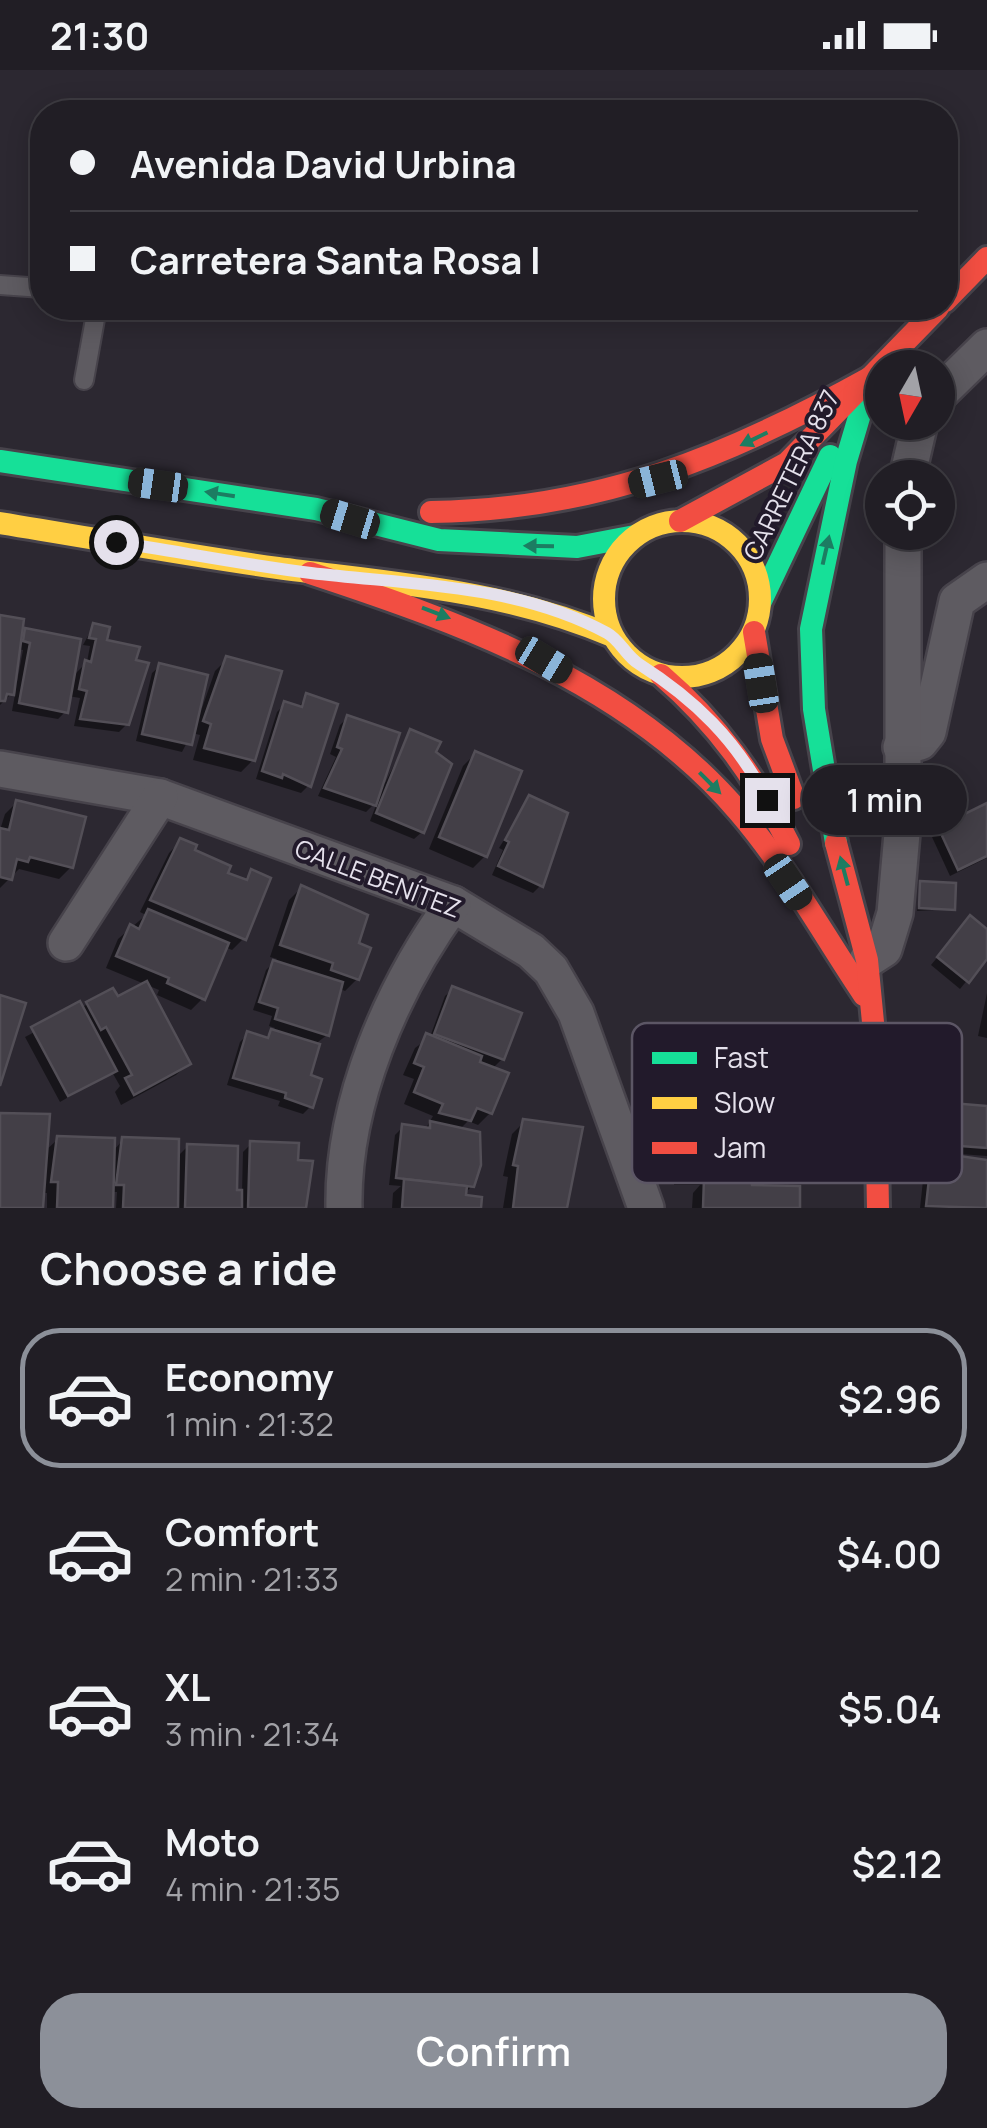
<!DOCTYPE html>
<html lang="en">
<head>
<meta charset="utf-8">
<style>
	:root { --surface:#211e25; --page:#29272d; --text:#f1f3f6; --muted:#a2a2a7; --line:#3e3c42; --accent:#8c9099 }
	body { margin:0; font-family:Manrope,sans-serif; background:var(--page); color:var(--text); height:100vh; display:flex; flex-direction:column; font-size:38px; white-space:nowrap }
	* { box-sizing:border-box; margin:0 }
	p { font-size:32px; color:var(--muted) }
	.icon { flex:none; width:55px; height:55px; fill:none; stroke:currentColor; stroke-width:2; stroke-linecap:round; stroke-linejoin:round }
	.map { position:relative; height:1138px; overflow:hidden }
	.side { display:flex; flex-direction:column; background:var(--surface); flex:1 }
	.side>* { flex:none }
	.top-card { position:absolute; left:30px; top:30px; width:928px; height:220px; border-radius:40px; box-shadow:0 5px 25px #0003,0 0 0 2px var(--line); display:grid; align-content:center; height:220px; padding:0 40px; background:var(--surface) }
	.needle { width:65px; rotate:189deg }
	.tools { position:absolute; left:865px; top:280px; display:grid; gap:20px }
	.tools a { display:grid; place-items:center; width:90px; height:90px; border-radius:50%; background:var(--surface); box-shadow:0 5px 25px #0003,0 0 0 2px var(--line); font-size:50px }
	.end { position:absolute; width:45px; height:45px; margin:-22px; border:12px solid #e5e1ec; background:#111; box-shadow:0 0 0 5px #111 }
	.from { border-radius:50% }
	.bubble { position:absolute; height:70px; border-radius:35px; background:var(--surface); box-shadow:0 5px 25px #0003,0 0 0 2px var(--line); font-size:32px; font-weight:600; line-height:70px; text-align:center }
	.car { position:absolute; width:30px; height:60px; margin:-30px -15px; border-radius:12px; box-shadow:0 0 8px 2px #0007; background:linear-gradient(#222 24%,#8ab4d8 0 40%,#222 0 76%,#8ab4d8 0 86%,#222 0) }
	.top-card b { display:flex; align-items:center; gap:35px; height:95px; font-size:38px }
	.top-card b+b { border-top:2px solid var(--line) }
	.top-card i { width:25px; height:25px; background:var(--text) }
	ul { padding:0; list-style:none }
	li { display:flex; align-items:center; gap:30px; height:140px; margin:0 20px 15px; padding:0 20px; border:5px solid transparent; border-radius:40px }
	li div { flex:1 }
	li b { display:block; font-size:38px }
	li em { font-style:normal; font-weight:600 }
	li.on { border-color:var(--accent) }
	li>.icon { width:90px; height:90px; stroke-width:1.5 }
	h2 { padding:0 40px; font-size:45px; line-height:120px }
	.cta { display:flex; gap:20px; margin-top:auto; padding:20px 40px }
	.cta a { flex:1; height:115px; border-radius:40px; background:var(--accent); color:#fff; font-size:40px; font-weight:600; line-height:115px; text-align:center }
	.status { display:flex; justify-content:space-between; align-items:center; height:70px; padding:0 50px; background:var(--surface); direction:ltr }
	.status svg { height:28px; fill:currentColor }
	.map>svg:first-child { display:block }
	.shadow { fill:#0007; fill-rule:evenodd }
	.building { fill:#433f47; stroke:#534f57; stroke-width:2.5 }
	.lines { fill:none; stroke-linecap:round; stroke-linejoin:round }
	.lane-casing { stroke:#47434b; stroke-width:22 }
	.street-casing { stroke:#47434b; stroke-width:40 }
	.fast-casing { stroke:#47434b; stroke-width:28 }
	.slow-casing { stroke:#47434b; stroke-width:28 }
	.jam-casing { stroke:#47434b; stroke-width:28 }
	.lane { stroke:#5e5b61; stroke-width:18 }
	.street { stroke:#5e5b61; stroke-width:35 }
	.fast { stroke:#16e098; stroke-width:22 }
	.slow { stroke:#ffcf43; stroke-width:22 }
	.jam { stroke:#f24e42; stroke-width:22 }
	.oneway { fill:#1c7d62 }
	.route { stroke:#e5e1ec; stroke-width:12 }
	.labels { text-anchor:middle; dominant-baseline:central; stroke-width:8; stroke-linejoin:round; paint-order:stroke }
	.street-label { font-size:25px; fill:#e5e1ec; stroke:#221a2b }
	.key { fill:#221a2b; stroke:#5c5665; stroke-width:2.5 }
	.key-label { font-size:28px; fill:#e5e1ec }
</style>
</head>
<body>
<div class="status"><b>21:30</b><svg viewBox="0 0 49 12"><path d="M0 12V9h3v3zM5 12V6h3v6zM10 12V3h3v9zM15 12V0h3v12zM26 1h20v11H26zM47 4h2v5h-2z"/></svg></div>
<div class="map">
<svg width="987" height="1138" viewBox="0 0 987 1138">
	<rect width="100%" height="100%" fill="#2c2831"/>
	<!-- shadow -->
	<g class="shadow">
		<path d="M0 548 19 567 26 561 72 607 87 592 90 576 83 575 94 555 104 571 127 654 119 662 74 656 80 628 68 626 65 642 58 649 12 641 16 619 0 635ZM17 579 23 580 17 612H13Z"/>
		<polygon points="227,589 253,690 241,702 193,690 200,665 192,663 182,682 136,671 152,603 160,596 202,638 215,601"/>
		<polygon points="307,626 309,715 301,723 256,709 277,642 285,634 298,638"/>
		<polygon points="347,648 385,713 411,662 422,762 414,769 370,751 378,730 366,742 318,726 336,687 330,684 340,655"/>
		<polygon points="475,684 485,786 473,798 429,779 463,696"/>
		<polygon points="530,728 541,815 533,823 492,805 503,780 499,778"/>
		<polygon points="16,733 71,797 59,809 19,799 0,818 0,760 5,744"/>
		<polygon points="987,736 987,788 950,806 932,767"/>
		<polygon points="181,771 225,804 243,811 252,802 244,868 232,880 225,877 203,928 191,940 157,925 159,920 106,898 118,869 146,845 140,842 169,783"/>
		<polygon points="921,814 952,839 917,841"/>
		<polygon points="301,818 355,875 357,909 345,921 338,918 327,965 318,972 308,1006 311,1036 303,1044 278,1036 280,1031 227,1015 240,972 248,964 264,969 275,958 269,956 272,946 253,940 266,900 277,889 270,887 289,830"/>
		<polygon points="963,856 987,862 987,886 960,919 931,895"/>
		<polygon points="453,919 502,989 492,999 490,1043 478,1055 468,1051 459,1060 472,1116 461,1127 479,1129 479,1138 392,1138 393,1123 401,1116 389,1115 395,1065 403,1057 425,1060 433,1046 404,1034 414,1009 403,1005 415,978 430,967 445,926"/>
		<polygon points="987,923 987,968 978,966"/>
		<polygon points="88,934 188,994 176,1005 121,1035 115,1022 120,1016 112,1002 60,1032 25,967"/>
		<polygon points="940,1035 987,1039 987,1086 960,1084 960,1088 987,1092 987,1138 920,1138 925,1092 930,1087 923,1086 932,1043"/>
		<polygon points="0,1045 44,1082 58,1069 112,1082 123,1070 176,1088 188,1076 234,1123 242,1122 243,1082 251,1074 296,1093 311,1094 304,1138 116,1138 117,1122 111,1122 110,1138 47,1138 47,1123 42,1123 41,1138 0,1138"/>
		<polygon points="524,1052 572,1083 565,1138 503,1138 508,1107 503,1106 512,1064"/>
		<polygon points="697,1053 780,1098 768,1110 748,1110 750,1117 798,1118 797,1138 692,1138 693,1123 700,1115 674,1115 675,1081"/>
	</g>
	<!-- building -->
	<g class="building">
		<polygon points="0,545 24,549 14,625 7,624 5,631 0,631"/>
		<polygon points="93,553 110,557 107,570 140,577 136,590 149,593 129,655 80,649 87,621 79,619 85,590 91,592 96,569 89,568"/>
		<polygon points="25,558 81,569 68,643 19,633 30,573 23,571"/>
		<polygon points="226,586 282,601 255,691 204,678 211,654 203,651"/>
		<polygon points="159,593 208,605 192,675 142,664"/>
		<polygon points="306,623 338,634 311,717 283,704 282,708 262,701 284,631 302,637"/>
		<polygon points="347,645 400,663 376,736 324,718 342,679 337,677"/>
		<polygon points="410,659 441,672 436,682 452,694 424,763 376,743"/>
		<polygon points="475,681 522,701 487,787 439,767"/>
		<polygon points="529,725 568,743 543,817 498,796 509,772 505,770"/>
		<polygon points="16,730 86,747 73,798 30,787 28,792 17,789 12,810 0,807 0,758 9,760"/>
		<polygon points="987,733 987,786 958,800 938,757"/>
		<polygon points="180,768 197,775 195,780 231,796 228,803 247,810 251,799 271,808 246,870 150,830"/>
		<polygon points="920,811 956,813 955,840 919,838"/>
		<polygon points="301,815 368,845 359,873 371,878 359,910 331,900 333,893 280,875"/>
		<polygon points="148,839 229,873 205,930 167,913 169,908 116,886 130,854 139,859"/>
		<polygon points="970,845 987,859 987,889 969,913 937,887"/>
		<polygon points="273,890 343,912 329,966 275,949 278,938 259,932"/>
		<polygon points="147,911 191,994 134,1025 125,1008 132,1005 106,957 101,960 86,932 113,918 118,926"/>
		<polygon points="452,916 522,943 504,990 434,964"/>
		<polygon points="0,925 26,933 0,1016"/>
		<polygon points="80,931 117,1001 68,1026 31,957"/>
		<polygon points="271,959 320,974 311,1005 322,1009 313,1038 285,1028 286,1023 233,1008 247,961 268,968"/>
		<polygon points="426,963 482,986 480,992 509,1003 492,1044 477,1038 471,1051 439,1043 443,1034 414,1022 424,997 414,993"/>
		<polygon points="939,1032 987,1036 987,1078 947,1075 946,1081 929,1079"/>
		<polygon points="0,1043 50,1044 43,1138 0,1138"/>
		<polygon points="523,1049 583,1057 567,1138 513,1138 518,1096 513,1095"/>
		<polygon points="430,1051 480,1062 481,1095 474,1117 396,1108 402,1054 430,1058"/>
		<polygon points="57,1066 115,1068 113,1138 57,1138 58,1112 51,1112"/>
		<polygon points="122,1067 179,1069 178,1138 123,1138 124,1115 116,1115"/>
		<polygon points="250,1071 299,1073 298,1090 313,1091 306,1138 248,1138"/>
		<polygon points="187,1074 238,1076 237,1120 242,1120 242,1138 185,1138"/>
		<polygon points="932,1082 987,1090 987,1138 926,1136"/>
		<polygon points="709,1106 750,1106 752,1115 800,1116 800,1138 703,1138 704,1108"/>
		<polygon points="404,1109 467,1116 466,1125 482,1127 481,1138 402,1138"/>
	</g>
	<g class="lines">
		<defs>
			<g id="lane">
				<polyline points="0,215 42,218"/>
				<polyline points="84,310 97,238"/>
			</g>
			<g id="street">
				<polyline points="938,325 987,277"/>
				<polyline points="907,408 920,352"/>
				<polyline points="901,677 920,672 928,662 957,531 987,510"/>
				<polyline points="0,699 160,727 453,834 531,881 551,900 576,943 646,1138"/>
				<polyline points="66,873 160,727"/>
				<polyline points="867,890 884,879 895,843 903,752 903,462"/>
				<path d="M344 1138C342 1032 392 918 453 834"/>
			</g>
			<g id="fast">
				<polyline points="0,391 316,439 439,470 577,477 635,466"/>
				<polyline points="761,531 830,386"/>
				<polyline points="836,773 814,639 811,559 846,391 871,307"/>
			</g>
			<g id="slow">
				<circle cx="682" cy="529" r="78"/>
				<path d="M0 453C93 468 185 485 278 498 392 513 505 520 612 566"/>
			</g>
			<g id="jam">
				<polyline points="945,231 987,188"/>
				<path d="M431 442C598 440 727 387 871 307"/>
				<polyline points="680,451 787,393 938,238"/>
				<path d="M310 503C465 554 629 613 739 742 787 798 823 864 864 925"/>
				<polyline points="754,562 772,669 794,728"/>
				<path d="M661 605C717 653 756 708 789 774"/>
				<polyline points="836,773 867,890 875,973 878,1138"/>
			</g>
		</defs>
		<!-- lane casing -->
		<use href="#lane" class="lane-casing"/>
		<!-- street casing -->
		<use href="#street" class="street-casing"/>
		<!-- fast casing -->
		<use href="#fast" class="fast-casing"/>
		<!-- slow casing -->
		<use href="#slow" class="slow-casing"/>
		<!-- jam casing -->
		<use href="#jam" class="jam-casing"/>
		<!-- lane -->
		<use href="#lane" class="lane"/>
		<!-- street -->
		<use href="#street" class="street"/>
		<!-- fast -->
		<use href="#fast" class="fast"/>
		<!-- slow -->
		<use href="#slow" class="slow"/>
		<!-- jam -->
		<use href="#jam" class="jam"/>
	</g>
	<!-- one-way arrows -->
	<defs><path id="oneway-solid" d="M-6-.8H1V-3.2L6.5 0L1 3.2V.8H-6Z" transform="scale(2.5)"/></defs>
	<g class="oneway">
		<use href="#oneway-solid" transform="translate(754 369) rotate(154)"/>
		<use href="#oneway-solid" transform="translate(220 424) rotate(-171)"/>
		<use href="#oneway-solid" transform="translate(539 476) rotate(-179)"/>
		<use href="#oneway-solid" transform="translate(826 480) rotate(-77)"/>
		<use href="#oneway-solid" transform="translate(436 543) rotate(21)"/>
		<use href="#oneway-solid" transform="translate(710 713) rotate(45)"/>
		<use href="#oneway-solid" transform="translate(844 801) rotate(-105)"/>
	</g>
	<g class="lines">
		<!-- route -->
		<path class="route" d="M116 472C181 482 246 495 311 503 411 515 517 514 607 563 620 570 626 586 639 594 694 629 737 670 767 730"/>
	</g>
	<g class="labels">
		<!-- street labels -->
		<g class="street-label">
			<text transform="translate(791 405) rotate(-64)">CARRETERA 837</text>
			<text transform="translate(378 808) rotate(21)">CALLE BENÍTEZ</text>
		</g>
	</g>
	<!-- legend -->
	<rect x="632" y="953" width="330" height="160" rx="15" class="key"/>
	<rect x="652" y="982" width="45" height="12" fill="#16e098"/>
	<rect x="652" y="1027" width="45" height="12" fill="#ffcf43"/>
	<rect x="652" y="1072" width="45" height="12" fill="#f24e42"/>
	<g class="key-label">
		<text x="714" y="998">Fast</text>
		<text x="714" y="1043">Slow</text>
		<text x="714" y="1088">Jam</text>
	</g>
</svg>
<div class="tools">
<a><svg class="needle" viewBox="-14 -14 28 28"><path d="M0-13l5 13h-10z" fill="#e53935"/><path d="M0 13l5-13h-10z" fill="#a2a2a7"/></svg></a>
<a><svg class="icon" aria-label="locate" viewBox="0 0 24 24"><circle cx="12" cy="12" r="6"/><path d="M12 2v4M12 18v4M2 12h4M18 12h4"/></svg></a>
</div>
<i class="end from" style="left:116px;top:472px"></i>
<i class="end" style="left:767px;top:730px"></i>
<div class="bubble" style="left:802px;top:695px;width:165px">1 min</div>
<i class="car" style="left:658px;top:409px;rotate:256deg"></i>
<i class="car" style="left:158px;top:415px;rotate:278deg"></i>
<i class="car" style="left:350px;top:449px;rotate:287deg"></i>
<i class="car" style="left:544px;top:590px;rotate:121deg"></i>
<i class="car" style="left:761px;top:613px;rotate:351deg"></i>
<i class="car" style="left:788px;top:812px;rotate:146deg"></i>
<div class="top-card">
<b><i class="from"></i>Avenida David Urbina</b>
<b><i></i>Carretera Santa Rosa I</b>
</div>
</div>
<section class="side">
<h2>Choose a ride</h2>
<ul>
<li class="on"><svg class="icon" aria-label="car" viewBox="0 0 24 24"><path d="M5 17H2v-5l4-1 3-4h7l3 4 3 1v5h-3M9 17h6M6 11h13"/><circle cx="7" cy="17" r="2"/><circle cx="17" cy="17" r="2"/></svg><div><b>Economy</b><p>1 min · 21:32</p></div><em>$2.96</em></li>
<li><svg class="icon" aria-label="car" viewBox="0 0 24 24"><path d="M5 17H2v-5l4-1 3-4h7l3 4 3 1v5h-3M9 17h6M6 11h13"/><circle cx="7" cy="17" r="2"/><circle cx="17" cy="17" r="2"/></svg><div><b>Comfort</b><p>2 min · 21:33</p></div><em>$4.00</em></li>
<li><svg class="icon" aria-label="car" viewBox="0 0 24 24"><path d="M5 17H2v-5l4-1 3-4h7l3 4 3 1v5h-3M9 17h6M6 11h13"/><circle cx="7" cy="17" r="2"/><circle cx="17" cy="17" r="2"/></svg><div><b>XL</b><p>3 min · 21:34</p></div><em>$5.04</em></li>
<li><svg class="icon" aria-label="car" viewBox="0 0 24 24"><path d="M5 17H2v-5l4-1 3-4h7l3 4 3 1v5h-3M9 17h6M6 11h13"/><circle cx="7" cy="17" r="2"/><circle cx="17" cy="17" r="2"/></svg><div><b>Moto</b><p>4 min · 21:35</p></div><em>$2.12</em></li>
</ul>
<div class="cta"><a>Confirm</a></div>
</section>
</body>
</html>
